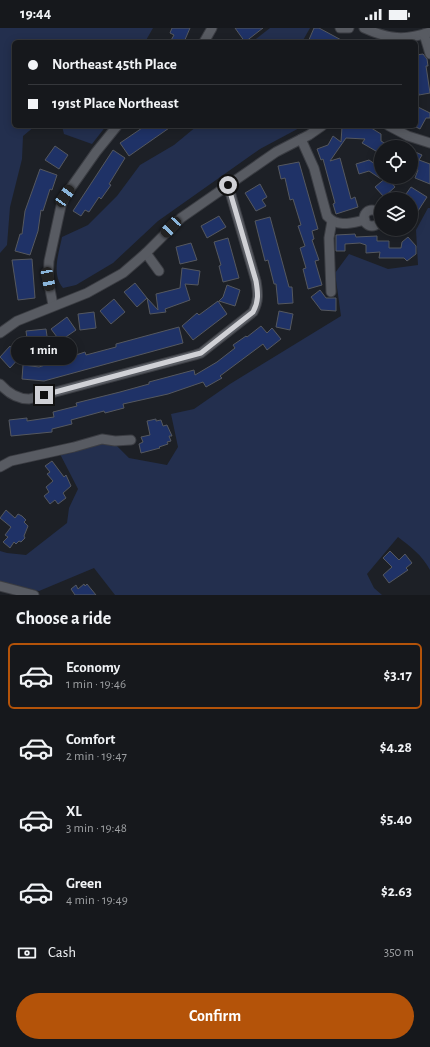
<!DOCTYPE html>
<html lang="en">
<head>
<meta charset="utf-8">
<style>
	:root { --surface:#16181c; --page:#232529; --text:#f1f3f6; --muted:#9ea0a3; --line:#35373b; --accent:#b45309 }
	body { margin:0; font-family:"Alegreya Sans",sans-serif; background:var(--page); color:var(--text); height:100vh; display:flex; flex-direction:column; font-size:15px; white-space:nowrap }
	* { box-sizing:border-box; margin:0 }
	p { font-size:13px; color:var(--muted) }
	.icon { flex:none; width:22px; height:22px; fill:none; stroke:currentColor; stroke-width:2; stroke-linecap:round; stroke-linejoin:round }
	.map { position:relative; height:567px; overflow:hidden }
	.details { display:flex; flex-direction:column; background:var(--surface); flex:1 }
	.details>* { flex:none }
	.banner { position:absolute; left:12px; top:12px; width:406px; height:88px; border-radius:6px; box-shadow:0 2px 10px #0003,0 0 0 1px var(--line); display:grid; align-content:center; height:88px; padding:0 16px; background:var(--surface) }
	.tools { position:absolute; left:374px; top:112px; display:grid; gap:8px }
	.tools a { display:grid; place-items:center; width:44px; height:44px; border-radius:50%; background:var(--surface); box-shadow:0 2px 10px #0003,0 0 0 1px var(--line); font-size:20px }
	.end { position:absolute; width:18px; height:18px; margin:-9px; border:5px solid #d0d1d6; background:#111; box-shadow:0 0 0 2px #111 }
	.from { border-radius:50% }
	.bubble { position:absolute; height:28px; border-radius:14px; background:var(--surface); box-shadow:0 2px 10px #0003,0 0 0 1px var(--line); font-size:13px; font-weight:600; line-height:28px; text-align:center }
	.car { position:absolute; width:12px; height:24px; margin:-12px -6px; border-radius:5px; box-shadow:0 0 3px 1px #0007; background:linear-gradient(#222 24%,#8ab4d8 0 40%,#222 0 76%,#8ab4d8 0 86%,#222 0) }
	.banner b { display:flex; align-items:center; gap:14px; height:38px; font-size:15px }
	.banner b+b { border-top:1px solid var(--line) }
	.banner i { width:10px; height:10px; background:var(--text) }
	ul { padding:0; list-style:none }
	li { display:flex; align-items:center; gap:12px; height:66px; margin:0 8px 6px; padding:0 8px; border:2px solid transparent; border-radius:6px }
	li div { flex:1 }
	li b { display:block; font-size:15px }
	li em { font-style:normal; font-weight:600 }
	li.on { border-color:var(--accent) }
	li>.icon { width:36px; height:36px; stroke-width:1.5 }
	h2 { padding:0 16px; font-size:18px; line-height:48px }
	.pay { display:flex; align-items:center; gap:10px; height:44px; padding:0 16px; font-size:15px }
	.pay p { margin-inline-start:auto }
	.primary-button { display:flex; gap:8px; margin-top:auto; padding:8px 16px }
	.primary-button a { flex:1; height:46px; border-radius:24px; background:var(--accent); color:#fff; font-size:16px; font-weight:600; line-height:46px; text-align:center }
	.status { display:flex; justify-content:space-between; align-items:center; height:28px; padding:0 20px; background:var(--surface); direction:ltr }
	.status svg { height:11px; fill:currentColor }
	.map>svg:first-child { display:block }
	.green { fill:#232f4e }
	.building { fill:#1f3267; stroke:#55585f }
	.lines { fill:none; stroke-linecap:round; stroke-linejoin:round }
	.minor-casing { stroke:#3b3d43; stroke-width:11 }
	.minor { stroke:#585b62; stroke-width:9 }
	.route { stroke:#d0d1d6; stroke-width:5 }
</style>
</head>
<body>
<div class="status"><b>19:44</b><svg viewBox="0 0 49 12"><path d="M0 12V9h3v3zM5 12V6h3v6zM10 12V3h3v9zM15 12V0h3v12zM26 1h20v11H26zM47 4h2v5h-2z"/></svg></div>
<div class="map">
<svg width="430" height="567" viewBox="0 0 430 567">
	<rect width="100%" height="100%" fill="#1d2026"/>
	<!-- green -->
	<g class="green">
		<polygon points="0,0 153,0 145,14 14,14 14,98 35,98 23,108 22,131 10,179 7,217 0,225"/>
		<polygon points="270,0 310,0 302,14 252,14"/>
		<polygon points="62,98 106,98 92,116 64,106"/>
		<path d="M197 98H303L260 121 158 193 113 235 76 257 63 260C51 246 59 225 62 209L88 197 117 168 140 137 174 117Z"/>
		<path d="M428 180H430V542C422 527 411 519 398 509L367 546 374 560 382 567H115L94 540 39 563 0 553V523L7 525 26 527 67 495 69 480 78 461 60 426 101 415 116 417 129 430 167 437 178 419 171 386 194 381 230 356 341 288 335 245 349 226 388 241 418 237 416 202Z"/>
	</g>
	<!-- building -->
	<g class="building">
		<polygon points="172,0 190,0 184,14 170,14 174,7 170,5"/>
		<polygon points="235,0 263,0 245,14"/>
		<polygon points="314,0 319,0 345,14 308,14"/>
		<polygon points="423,26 427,31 428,38 426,38 430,65 419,67 416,52 416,27"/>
		<polygon points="416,78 430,85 430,90 426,90 420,101 416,99"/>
		<polygon points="145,98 172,98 129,128 120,115"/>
		<polygon points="356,98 368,98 381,106 381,113 391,119 381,119 381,126 362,115 365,111 346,110 330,133 340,130 351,171 355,169 358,179 336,186 333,176 335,175 323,131 321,132 317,121 328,117 333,108 341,114 342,99 354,100"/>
		<polygon points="55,118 68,127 59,141 45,132"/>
		<polygon points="113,122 125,130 109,156 111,157 101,171 99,169 89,184 85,182 81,188 73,183"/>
		<polygon points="411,122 422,127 419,132 430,136 430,156 415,150 418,142 411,139"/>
		<polygon points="369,132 381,140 381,151 369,143 359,146 356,136"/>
		<polygon points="299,134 318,201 312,203 314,211 312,212 319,232 315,233 322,257 308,261 303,241 306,240 300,220 305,218 298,198 301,197 293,171 290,172 285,150 281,151 278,138"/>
		<polygon points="40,141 57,147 52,162 50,161 43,183 41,182 38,203 30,227 15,223 20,206 22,206 25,183"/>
		<polygon points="387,149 395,159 384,169 375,159"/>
		<polygon points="260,156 267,169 262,172 266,178 256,183 245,165"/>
		<polygon points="411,159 427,169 418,183 411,178 411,170 406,166"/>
		<polygon points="219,188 226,199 207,210 201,198"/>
		<polygon points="270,189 289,259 292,259 293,275 278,276 276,256 274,256 268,232 265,233 255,193"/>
		<polygon points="355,206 356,209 377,208 377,213 389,213 389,220 401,220 402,214 408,209 416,218 416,226 407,233 404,230 379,230 380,224 366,225 366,217 360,215 345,216 345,223 336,223 336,207"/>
		<polygon points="228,210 239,250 223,254 219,238 221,237 214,214"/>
		<polygon points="191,215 197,232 180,236 176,219"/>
		<polygon points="32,231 35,270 18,272 12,232"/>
		<polygon points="182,240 200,243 198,257 185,256 190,272 165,281 166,284 150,286 147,270 158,282 156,266 180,260"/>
		<polygon points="135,255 147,270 137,279 124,264"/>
		<polygon points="227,257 240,262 235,278 219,273 223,269"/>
		<polygon points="320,262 326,270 336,270 336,283 321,282 311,269"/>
		<polygon points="114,271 125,284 111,296 100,283"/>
		<polygon points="218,273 227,286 193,312 182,298 197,285 199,287"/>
		<polygon points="279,283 293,286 290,302 276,299"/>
		<polygon points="94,284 96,300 80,302 78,286"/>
		<polygon points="67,289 76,302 60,313 51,301"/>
		<polygon points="261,298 267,305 272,300 281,311 267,322 263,316 220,348 222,350 206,359 203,354 168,366 123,376 124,380 105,385 104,383 71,392 72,396 52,401 52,404 11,408 9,392 27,390 27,393 54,389 53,384 77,378 76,375 120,364 149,356 149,354 194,342 195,347 217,334 235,320 233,317 246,308 247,309"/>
		<polygon points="179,299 183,315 44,353 22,351 23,337 39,339 85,324 86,327 116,319 116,316"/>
		<polygon points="46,301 48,315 28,318 26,303"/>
		<polygon points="10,318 21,328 10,340 0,329"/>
		<polygon points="156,391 156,393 161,392 163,398 167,397 172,408 169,408 171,413 167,414 168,416 159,419 160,420 141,425 139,416 143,414 141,409 150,407 147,393"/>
		<polygon points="52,433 64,449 66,447 71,458 63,465 66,470 58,476 55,472 50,476 44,468 49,464 46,459 53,453 47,446 50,444 45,438"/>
		<polygon points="6,482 15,490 18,486 22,488 26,492 24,494 28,498 24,508 25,510 21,514 19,513 16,516 14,514 10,520 3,514 8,509 5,507 11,499 0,490"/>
		<polygon points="390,523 399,532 405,526 412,535 406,540 408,542 389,555 383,547 392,539 383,530"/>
		<polygon points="84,556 85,558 87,556 96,567 75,567 71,561 76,557 78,561"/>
	</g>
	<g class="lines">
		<defs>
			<g id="minor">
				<polyline points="340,0 349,0"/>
				<path d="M364 0C388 11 405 13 430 4"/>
				<polyline points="424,6 430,26"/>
				<polyline points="204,14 212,0"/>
				<polyline points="389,98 408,108 430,115"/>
				<path d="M301 111 314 140 327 188C338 200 351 195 365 192"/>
				<circle cx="372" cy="190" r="8"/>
				<polyline points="146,225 159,243"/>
				<polyline points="331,264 329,210 332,193"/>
				<polyline points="53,277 48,251 49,233 61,178 65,168 96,124 117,98"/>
				<polyline points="0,305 17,293 87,265 123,245 146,225 181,190 276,124 309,107 322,98"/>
				<path d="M0 356C8 365 17 371 29 371L195 327 201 325 253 284C259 273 258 265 256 253L228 157"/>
				<polyline points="0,439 11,433 74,419 102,411 115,413 131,412"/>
				<polyline points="0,558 34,567"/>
			</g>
		</defs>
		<!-- minor casing -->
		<use href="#minor" class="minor-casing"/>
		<!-- minor -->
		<use href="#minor" class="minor"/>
	</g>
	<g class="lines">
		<!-- route -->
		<path class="route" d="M44 367 201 325 253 284C259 273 258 265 256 253L228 157"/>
	</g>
</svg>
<div class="tools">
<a><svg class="icon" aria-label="locate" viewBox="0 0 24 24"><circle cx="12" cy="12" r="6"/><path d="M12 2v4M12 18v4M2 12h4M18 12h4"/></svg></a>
<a><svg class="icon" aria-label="layers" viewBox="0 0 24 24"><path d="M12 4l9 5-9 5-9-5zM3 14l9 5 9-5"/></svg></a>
</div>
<i class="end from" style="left:228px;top:157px"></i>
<i class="end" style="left:44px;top:367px"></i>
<div class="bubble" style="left:11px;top:309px;width:66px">1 min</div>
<i class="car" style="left:65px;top:168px;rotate:35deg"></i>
<i class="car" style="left:171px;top:199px;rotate:223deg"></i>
<i class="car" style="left:48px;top:251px;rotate:169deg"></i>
<div class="banner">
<b><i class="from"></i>Northeast 45th Place</b>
<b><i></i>191st Place Northeast</b>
</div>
</div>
<section class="details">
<h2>Choose a ride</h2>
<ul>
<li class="on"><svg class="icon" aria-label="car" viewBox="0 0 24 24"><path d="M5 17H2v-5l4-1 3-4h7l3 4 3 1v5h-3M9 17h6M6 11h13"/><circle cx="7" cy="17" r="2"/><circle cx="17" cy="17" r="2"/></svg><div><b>Economy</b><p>1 min · 19:46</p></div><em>$3.17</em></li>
<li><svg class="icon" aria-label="car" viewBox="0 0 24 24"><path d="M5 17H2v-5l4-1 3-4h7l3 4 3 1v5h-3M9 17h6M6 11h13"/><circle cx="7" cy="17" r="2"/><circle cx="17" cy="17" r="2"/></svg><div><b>Comfort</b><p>2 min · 19:47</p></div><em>$4.28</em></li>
<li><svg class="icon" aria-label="car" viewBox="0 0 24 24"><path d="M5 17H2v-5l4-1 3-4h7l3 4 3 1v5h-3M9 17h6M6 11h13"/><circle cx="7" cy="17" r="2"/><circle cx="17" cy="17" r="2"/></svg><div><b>XL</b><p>3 min · 19:48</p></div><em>$5.40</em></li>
<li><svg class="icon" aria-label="car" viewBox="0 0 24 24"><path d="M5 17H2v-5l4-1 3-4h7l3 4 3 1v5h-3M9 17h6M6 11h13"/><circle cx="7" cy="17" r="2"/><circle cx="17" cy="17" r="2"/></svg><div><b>Green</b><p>4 min · 19:49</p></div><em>$2.63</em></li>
</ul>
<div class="pay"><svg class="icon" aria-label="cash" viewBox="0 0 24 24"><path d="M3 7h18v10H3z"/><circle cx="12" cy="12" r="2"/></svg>Cash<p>350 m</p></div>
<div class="primary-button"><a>Confirm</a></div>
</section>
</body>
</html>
